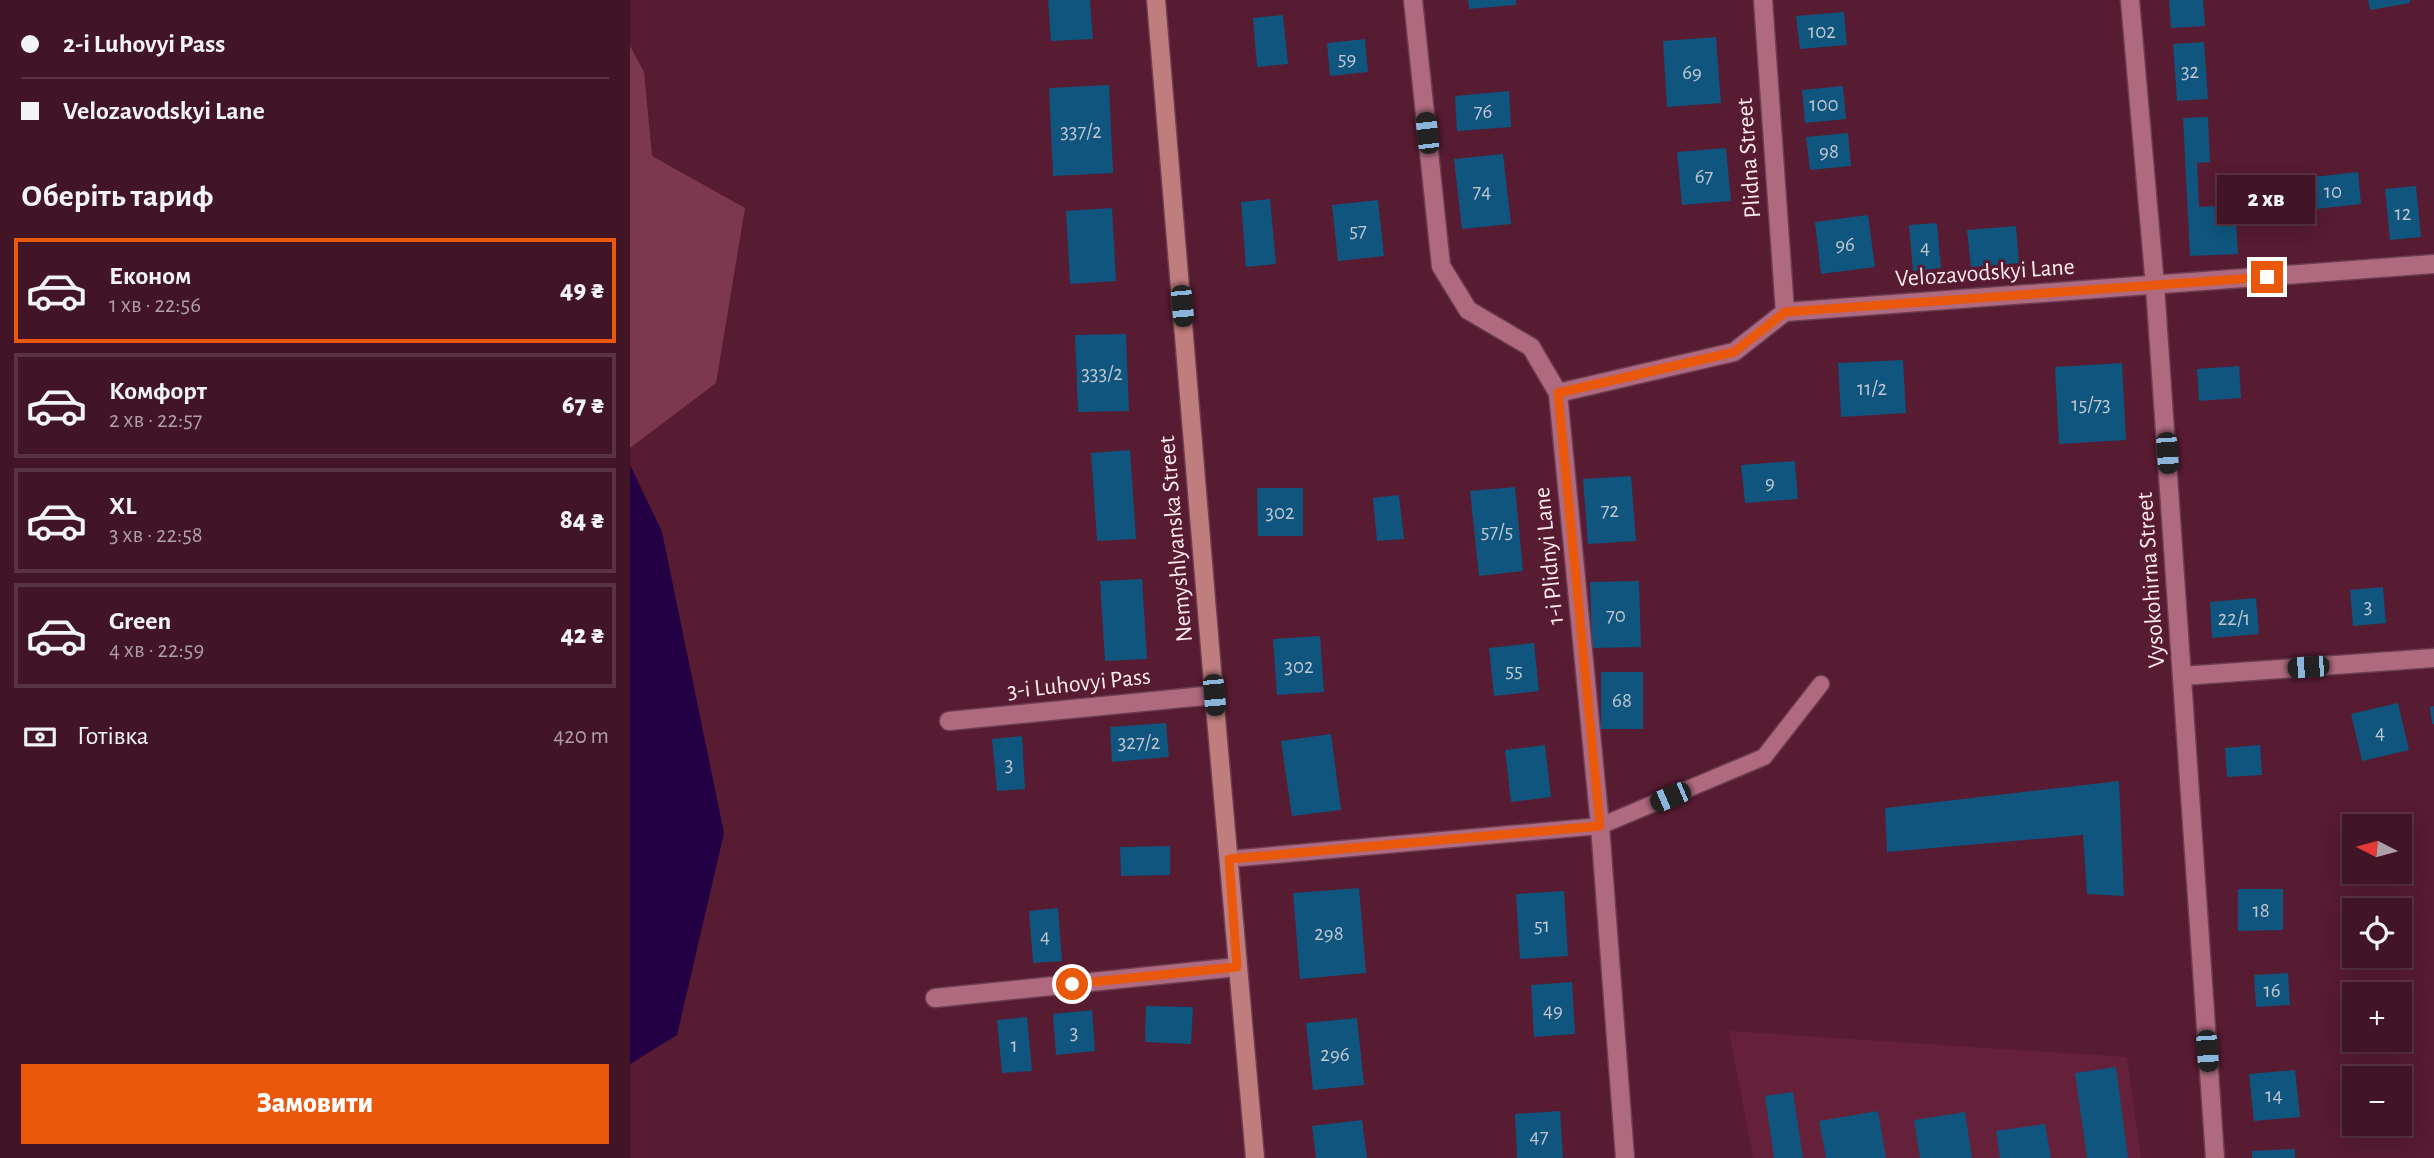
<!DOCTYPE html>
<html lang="uk">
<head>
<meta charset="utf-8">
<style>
	:root { --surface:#411426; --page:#481d2e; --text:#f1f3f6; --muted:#ae9ea7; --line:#5a3343; --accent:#ea580c }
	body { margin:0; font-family:"Alegreya Sans",sans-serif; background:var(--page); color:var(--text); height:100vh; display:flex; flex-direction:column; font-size:26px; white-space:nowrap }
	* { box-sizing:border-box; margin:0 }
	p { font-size:23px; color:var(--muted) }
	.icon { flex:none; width:38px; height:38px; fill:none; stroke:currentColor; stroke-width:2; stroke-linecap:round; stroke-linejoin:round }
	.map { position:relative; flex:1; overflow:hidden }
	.drawer { display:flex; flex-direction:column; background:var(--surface); width:630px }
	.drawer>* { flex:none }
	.hud { display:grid; align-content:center; height:154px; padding:0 21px; background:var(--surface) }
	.needle { width:46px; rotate:276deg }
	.fabs { position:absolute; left:1712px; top:814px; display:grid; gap:14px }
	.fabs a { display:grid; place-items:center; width:70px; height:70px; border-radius:0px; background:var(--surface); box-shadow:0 4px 18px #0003,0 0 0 2px var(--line); font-size:35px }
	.end { position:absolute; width:32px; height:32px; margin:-16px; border:9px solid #ea580c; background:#fff; box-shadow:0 0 0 4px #fff }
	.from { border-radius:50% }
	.bubble { position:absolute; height:49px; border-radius:0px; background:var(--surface); box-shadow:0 4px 18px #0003,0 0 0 2px var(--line); font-size:23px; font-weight:800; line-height:49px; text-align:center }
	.car { position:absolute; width:21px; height:42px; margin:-21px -10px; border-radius:9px; box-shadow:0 0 5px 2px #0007; background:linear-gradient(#222 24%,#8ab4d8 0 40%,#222 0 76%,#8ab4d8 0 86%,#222 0) }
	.hud b { display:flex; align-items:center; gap:24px; height:66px; font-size:26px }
	.hud b+b { border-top:2px solid var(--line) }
	.hud i { width:18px; height:18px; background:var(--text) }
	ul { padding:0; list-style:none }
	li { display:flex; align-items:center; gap:21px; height:105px; margin:0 14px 10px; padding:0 7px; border:4px solid var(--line); border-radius:0px }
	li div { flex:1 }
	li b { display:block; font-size:26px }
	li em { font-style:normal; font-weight:800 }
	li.current { border-color:var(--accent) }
	li>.icon { width:63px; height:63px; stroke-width:1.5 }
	h2 { padding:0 21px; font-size:32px; line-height:84px }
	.pay { display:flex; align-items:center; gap:18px; height:77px; padding:0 21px; font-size:26px }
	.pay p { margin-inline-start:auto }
	.primary-button { display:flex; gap:14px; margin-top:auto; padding:14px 21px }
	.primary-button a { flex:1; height:80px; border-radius:0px; background:var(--accent); color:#fff; font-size:28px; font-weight:800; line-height:80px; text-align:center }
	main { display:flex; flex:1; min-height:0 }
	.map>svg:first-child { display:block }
	.built { fill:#65213a }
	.green { fill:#7c384f }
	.water { fill:#220043 }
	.building { fill:#10557d }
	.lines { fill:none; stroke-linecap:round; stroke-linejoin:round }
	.lane-casing { stroke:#6c3d51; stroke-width:19 }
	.street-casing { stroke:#6c3d51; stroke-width:21 }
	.secondary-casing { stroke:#6c3d51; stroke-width:21 }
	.lane { stroke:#af6a7f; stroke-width:16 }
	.street { stroke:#af6a7f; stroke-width:18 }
	.secondary { stroke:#bf7d7d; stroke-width:18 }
	.route { stroke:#ea580c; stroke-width:9 }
	.labels { text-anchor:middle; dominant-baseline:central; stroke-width:6; stroke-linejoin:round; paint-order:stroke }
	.number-label { font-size:21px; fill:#c0c6d2 }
	.street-label { font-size:24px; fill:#fbebef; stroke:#571b32 }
</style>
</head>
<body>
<main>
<section class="drawer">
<div class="hud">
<b><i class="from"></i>2-i Luhovyi Pass</b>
<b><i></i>Velozavodskyi Lane</b>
</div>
<h2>Оберіть тариф</h2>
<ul>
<li class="current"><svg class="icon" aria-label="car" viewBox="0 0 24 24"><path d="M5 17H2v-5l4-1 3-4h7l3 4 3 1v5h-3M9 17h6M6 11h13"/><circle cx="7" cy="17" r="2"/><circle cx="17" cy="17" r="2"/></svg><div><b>Економ</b><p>1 хв · 22:56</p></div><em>49 ₴</em></li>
<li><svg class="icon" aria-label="car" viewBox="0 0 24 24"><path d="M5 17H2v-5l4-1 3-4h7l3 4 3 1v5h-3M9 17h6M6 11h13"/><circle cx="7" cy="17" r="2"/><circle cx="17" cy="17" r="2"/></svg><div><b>Комфорт</b><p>2 хв · 22:57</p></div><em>67 ₴</em></li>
<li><svg class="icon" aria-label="car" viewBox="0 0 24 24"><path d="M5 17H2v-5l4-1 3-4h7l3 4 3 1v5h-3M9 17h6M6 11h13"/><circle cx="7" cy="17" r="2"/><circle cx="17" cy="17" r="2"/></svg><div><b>XL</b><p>3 хв · 22:58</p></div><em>84 ₴</em></li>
<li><svg class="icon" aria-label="car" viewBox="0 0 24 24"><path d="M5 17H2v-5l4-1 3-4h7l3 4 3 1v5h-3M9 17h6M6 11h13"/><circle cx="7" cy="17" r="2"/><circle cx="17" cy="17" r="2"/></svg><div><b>Green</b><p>4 хв · 22:59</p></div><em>42 ₴</em></li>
</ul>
<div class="pay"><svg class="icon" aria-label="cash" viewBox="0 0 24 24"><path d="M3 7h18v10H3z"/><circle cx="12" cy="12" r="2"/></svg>Готівка<p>420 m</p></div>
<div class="primary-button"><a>Замовити</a></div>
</section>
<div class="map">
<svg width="1804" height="1158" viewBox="0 0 1804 1158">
	<rect width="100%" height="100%" fill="#571b32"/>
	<!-- built -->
	<polygon class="built" points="1099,1031 1497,1057 1511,1158 1123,1158"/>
	<!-- green -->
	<polygon class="green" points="0,46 14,72 22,156 115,208 86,383 0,448"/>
	<!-- water -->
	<polygon class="water" points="0,465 32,532 94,833 47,1035 0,1064"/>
	<!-- building -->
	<g class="building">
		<polygon points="418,0 460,0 463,39 421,41"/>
		<polygon points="838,0 886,0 886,5 839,9"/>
		<polygon points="1539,0 1573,0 1575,26 1541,28"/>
		<polygon points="1738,0 1780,0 1780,3 1740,10"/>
		<polygon points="1214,12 1217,45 1170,49 1166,16"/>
		<polygon points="653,15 658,64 627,67 623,18"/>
		<polygon points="1086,37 1091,103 1037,107 1033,41"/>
		<polygon points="735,39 738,72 700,76 697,43"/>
		<polygon points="1574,42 1578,99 1547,101 1543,44"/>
		<polygon points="479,85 483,173 423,176 419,88"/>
		<polygon points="1213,86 1216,119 1175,123 1172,90"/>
		<polygon points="879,91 881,127 827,131 825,96"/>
		<polygon points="1578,117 1580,162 1567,163 1569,207 1605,205 1608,254 1560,256 1553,118"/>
		<polygon points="1218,133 1221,166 1180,170 1176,137"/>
		<polygon points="1096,148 1101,201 1052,205 1047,152"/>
		<polygon points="873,154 881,224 832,229 824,159"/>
		<polygon points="1728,172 1731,204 1677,210 1674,178"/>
		<polygon points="1786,186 1791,237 1760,240 1755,189"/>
		<polygon points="640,199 646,264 616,267 611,202"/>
		<polygon points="748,200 754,256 708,261 702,205"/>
		<polygon points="482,208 486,281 440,284 436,211"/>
		<polygon points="1238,215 1245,267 1191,274 1185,222"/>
		<polygon points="1307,223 1311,268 1283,271 1279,225"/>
		<polygon points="1386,226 1389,263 1341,267 1337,230"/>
		<polygon points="496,334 499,411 448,412 445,335"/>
		<polygon points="1273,360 1276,413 1211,417 1208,363"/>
		<polygon points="1492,363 1496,440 1429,444 1425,367"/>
		<polygon points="1609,366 1611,398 1569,401 1567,369"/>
		<polygon points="500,450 506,539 467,541 461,453"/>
		<polygon points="1165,461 1168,499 1115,503 1111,465"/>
		<polygon points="1001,476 1006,541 958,544 953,479"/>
		<polygon points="885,487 893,571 849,576 840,491"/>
		<polygon points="627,488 673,488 673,536 628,536"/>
		<polygon points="769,495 774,539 747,541 743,498"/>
		<polygon points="512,579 517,659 475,661 470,581"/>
		<polygon points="1009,581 1011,647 962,648 960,582"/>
		<polygon points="1753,587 1756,623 1723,626 1720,590"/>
		<polygon points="1626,598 1629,634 1582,638 1580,602"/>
		<polygon points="690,636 694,692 647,695 643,639"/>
		<polygon points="904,643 909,691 864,696 859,648"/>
		<rect x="971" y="672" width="42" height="57"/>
		<polygon points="1768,703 1779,750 1732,761 1721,714"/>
		<polygon points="1804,706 1804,724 1802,724 1800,707"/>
		<polygon points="536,723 539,757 482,762 480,727"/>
		<polygon points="701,734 711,810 662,816 651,741"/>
		<polygon points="392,736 395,789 367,791 362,739"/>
		<polygon points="915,745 921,797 881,802 875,750"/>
		<polygon points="1630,745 1632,775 1597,777 1595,748"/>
		<polygon points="1489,781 1494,896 1457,894 1453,835 1257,852 1255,808"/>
		<polygon points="540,846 540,875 491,876 490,847"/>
		<polygon points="729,888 736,973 670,979 663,893"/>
		<polygon points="1608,889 1653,889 1653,930 1608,931"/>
		<polygon points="934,891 938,956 890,959 886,894"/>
		<polygon points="428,908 432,961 403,963 399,911"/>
		<polygon points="1658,973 1660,1005 1626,1007 1624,975"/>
		<polygon points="942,982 945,1034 904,1037 901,985"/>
		<polygon points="516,1006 563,1007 561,1044 515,1042"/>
		<polygon points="462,1010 465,1051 426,1055 423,1014"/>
		<polygon points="397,1017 402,1071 372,1073 367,1020"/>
		<polygon points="727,1018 734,1085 683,1090 676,1023"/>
		<polygon points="1486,1067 1498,1158 1457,1158 1445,1073"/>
		<polygon points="1665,1070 1670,1117 1624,1121 1619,1074"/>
		<polygon points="1163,1092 1173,1158 1144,1158 1135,1096"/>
		<polygon points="930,1111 933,1158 887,1158 885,1114"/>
		<polygon points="1248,1111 1256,1158 1196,1158 1189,1121"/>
		<polygon points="1335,1112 1342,1158 1290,1158 1284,1120"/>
		<polygon points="732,1120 737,1158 686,1158 682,1126"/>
		<polygon points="1415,1124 1421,1158 1370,1158 1366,1131"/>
		<polygon points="1665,1149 1665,1158 1622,1158 1622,1151"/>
	</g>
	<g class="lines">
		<defs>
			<polyline id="lane" points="599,859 970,826 1134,757 1191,684"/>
			<g id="street">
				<polyline points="783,0 811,266 838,310 901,347 928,393 970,826 995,1158"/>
				<polyline points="1133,0 1155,312"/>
				<polyline points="1500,0 1525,286 1585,1158"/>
				<polyline points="928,393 1104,352 1155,312 1804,264"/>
				<polyline points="1552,676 1804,658"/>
				<polyline points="319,721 584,695"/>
				<polyline points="305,998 607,967"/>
			</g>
			<polyline id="secondary" points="526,0 584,695 625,1158"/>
		</defs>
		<!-- lane casing -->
		<use href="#lane" class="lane-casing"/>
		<!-- street casing -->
		<use href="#street" class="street-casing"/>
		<!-- secondary casing -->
		<use href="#secondary" class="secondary-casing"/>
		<!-- lane -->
		<use href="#lane" class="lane"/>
		<!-- street -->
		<use href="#street" class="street"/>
		<!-- secondary -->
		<use href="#secondary" class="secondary"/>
	</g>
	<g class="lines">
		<!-- route -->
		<polyline class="route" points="442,984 607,967 599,859 970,826 928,393 1104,352 1155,312 1637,277"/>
	</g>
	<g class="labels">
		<!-- number labels -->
		<g class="number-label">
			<text x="1192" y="31">102</text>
			<text x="717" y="58">59</text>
			<text x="1560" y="71">32</text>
			<text x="1062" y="72">69</text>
			<text x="1194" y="104">100</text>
			<text x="853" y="111">76</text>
			<text x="451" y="131">337/2</text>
			<text x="1199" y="151">98</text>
			<text x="1074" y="176">67</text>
			<text x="852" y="191">74</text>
			<text x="1703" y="191">10</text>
			<text x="1773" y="213">12</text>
			<text x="728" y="230">57</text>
			<text x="1215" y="244">96</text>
			<text x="1295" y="247">4</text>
			<text x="472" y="373">333/2</text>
			<text x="1242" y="388">11/2</text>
			<text x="1461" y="404">15/73</text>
			<text x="1140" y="482">9</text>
			<text x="980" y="510">72</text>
			<text x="650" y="512">302</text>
			<text x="867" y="531">57/5</text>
			<text x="1738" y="606">3</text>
			<text x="986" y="615">70</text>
			<text x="1604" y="618">22/1</text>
			<text x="669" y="666">302</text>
			<text x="884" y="670">55</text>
			<text x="992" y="700">68</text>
			<text x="1750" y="732">4</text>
			<text x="509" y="742">327/2</text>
			<text x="379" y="764">3</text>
			<text x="1631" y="910">18</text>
			<text x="912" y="925">51</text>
			<text x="699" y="933">298</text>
			<text x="415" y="936">4</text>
			<text x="1642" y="990">16</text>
			<text x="923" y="1010">49</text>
			<text x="444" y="1032">3</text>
			<text x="384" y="1045">1</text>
			<text x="705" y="1054">296</text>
			<text x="1644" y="1095">14</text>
			<text x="909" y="1136">47</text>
		</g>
		<!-- street labels -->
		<g class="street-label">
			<text transform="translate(1119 158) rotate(-94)">Plidna Street</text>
			<text transform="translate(1355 273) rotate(-4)">Velozavodskyi Lane</text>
			<text transform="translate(546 539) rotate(-95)">Nemyshlyanska Street</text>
			<text transform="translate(919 556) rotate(-96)">1-i Plidnyi Lane</text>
			<text transform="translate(1521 580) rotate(-94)">Vysokohirna Street</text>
			<text transform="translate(449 684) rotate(-6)">3-i Luhovyi Pass</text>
		</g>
	</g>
</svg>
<div class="fabs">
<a><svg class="needle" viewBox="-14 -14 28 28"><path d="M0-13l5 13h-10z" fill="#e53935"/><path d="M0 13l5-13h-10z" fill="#ae9ea7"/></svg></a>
<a><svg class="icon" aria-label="locate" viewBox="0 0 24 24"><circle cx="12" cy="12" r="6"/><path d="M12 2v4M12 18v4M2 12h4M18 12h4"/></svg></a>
<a>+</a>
<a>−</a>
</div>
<i class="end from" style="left:442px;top:984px"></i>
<i class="end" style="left:1637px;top:277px"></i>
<div class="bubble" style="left:1587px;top:175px;width:98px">2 хв</div>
<i class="car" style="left:797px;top:133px;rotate:354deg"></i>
<i class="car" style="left:552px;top:306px;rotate:175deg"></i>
<i class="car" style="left:1537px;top:453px;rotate:176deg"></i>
<i class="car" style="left:1678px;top:667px;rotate:266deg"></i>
<i class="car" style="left:584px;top:695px;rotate:175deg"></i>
<i class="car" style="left:1040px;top:797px;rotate:247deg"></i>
<i class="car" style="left:1577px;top:1051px;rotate:176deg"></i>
</div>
</main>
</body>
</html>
